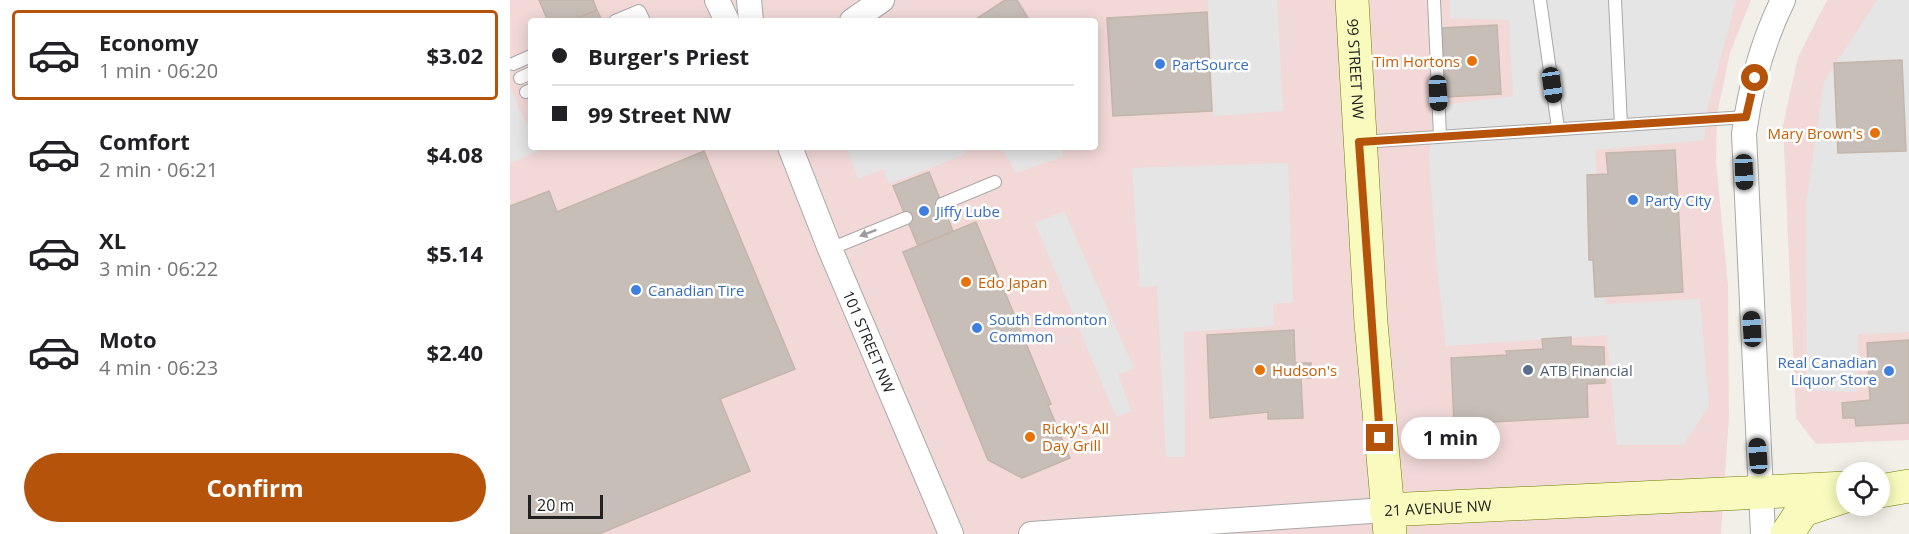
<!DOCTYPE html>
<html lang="en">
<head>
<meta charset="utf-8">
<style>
	:root { --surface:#fff; --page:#f2f2f2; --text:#202124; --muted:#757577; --line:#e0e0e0; --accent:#b45309 }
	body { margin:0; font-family:"Open Sans",sans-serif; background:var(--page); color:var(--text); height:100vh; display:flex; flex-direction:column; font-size:22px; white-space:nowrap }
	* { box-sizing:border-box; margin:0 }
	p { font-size:20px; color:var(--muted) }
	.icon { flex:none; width:33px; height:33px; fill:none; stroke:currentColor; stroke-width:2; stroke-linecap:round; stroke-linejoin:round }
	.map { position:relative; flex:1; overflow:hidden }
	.details { display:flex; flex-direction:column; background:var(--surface); width:510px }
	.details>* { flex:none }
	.banner { position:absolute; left:18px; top:18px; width:570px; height:132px; border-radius:6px; box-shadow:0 3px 15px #0003; display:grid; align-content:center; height:132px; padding:0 24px; background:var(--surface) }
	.fabs { position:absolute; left:1326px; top:462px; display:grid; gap:12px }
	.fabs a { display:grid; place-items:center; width:54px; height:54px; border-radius:50%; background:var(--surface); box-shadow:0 3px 15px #0003; font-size:30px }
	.scale { position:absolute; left:18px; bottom:15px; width:75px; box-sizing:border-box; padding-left:6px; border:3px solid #212121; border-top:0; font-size:16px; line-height:21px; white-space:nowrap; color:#212121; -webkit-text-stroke:4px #fff; paint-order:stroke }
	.end { position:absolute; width:27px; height:27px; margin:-14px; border:8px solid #b45309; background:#fff; box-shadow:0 0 0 3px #fff }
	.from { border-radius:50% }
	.bubble { position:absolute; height:42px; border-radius:21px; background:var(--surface); box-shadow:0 3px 15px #0003; font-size:20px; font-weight:700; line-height:42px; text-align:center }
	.car { position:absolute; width:18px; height:36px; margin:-18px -9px; border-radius:8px; box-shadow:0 0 4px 2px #0007; background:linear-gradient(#222 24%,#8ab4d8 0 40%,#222 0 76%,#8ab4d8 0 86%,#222 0) }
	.banner b { display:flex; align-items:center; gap:21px; height:57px; font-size:22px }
	.banner b+b { border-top:2px solid var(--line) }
	.banner i { width:15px; height:15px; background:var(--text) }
	ul { padding:10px 0 0; list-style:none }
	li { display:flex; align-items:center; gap:18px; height:90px; margin:0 12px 9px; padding:0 12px; border:3px solid transparent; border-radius:6px }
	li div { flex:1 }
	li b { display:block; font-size:22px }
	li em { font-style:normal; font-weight:700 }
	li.selected { border-color:var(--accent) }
	li>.icon { width:54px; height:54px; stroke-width:1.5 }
	.action { display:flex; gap:12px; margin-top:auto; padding:12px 24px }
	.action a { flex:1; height:69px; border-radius:36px; background:var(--accent); color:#fff; font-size:24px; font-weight:700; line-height:69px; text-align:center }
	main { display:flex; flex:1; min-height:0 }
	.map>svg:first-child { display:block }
	.commercial { fill:#f2d9d8; fill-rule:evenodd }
	.parking { fill:#e5e5e5 }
	.building { fill:#c7beb7; stroke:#c4b5aa; stroke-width:1.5 }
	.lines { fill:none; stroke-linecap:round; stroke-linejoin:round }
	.lane-casing { stroke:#a8a8a8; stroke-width:14 }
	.street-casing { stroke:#a8a8a8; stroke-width:26 }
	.secondary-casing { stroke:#707e03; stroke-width:34 }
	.lane { stroke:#fff; stroke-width:12 }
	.street { stroke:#fff; stroke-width:24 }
	.secondary { stroke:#f8fbbd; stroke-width:33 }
	.oneway { fill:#9b9b9b }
	.route { stroke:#b45309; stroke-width:8 }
	.food-dot { fill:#e8710a; stroke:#fff; stroke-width:2 }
	.shop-dot { fill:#3f7fe0; stroke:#fff; stroke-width:2 }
	.service-dot { fill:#5c6f8a; stroke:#fff; stroke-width:2 }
	.labels { text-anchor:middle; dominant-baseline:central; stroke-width:5; stroke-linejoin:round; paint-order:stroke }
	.food-label { font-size:15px; fill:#c56008; stroke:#fff; text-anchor:start }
	.shop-label { font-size:15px; fill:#366cbe; stroke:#fff; text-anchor:start }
	.street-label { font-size:15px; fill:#212121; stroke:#fff }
	.service-label { font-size:15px; fill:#4e5e75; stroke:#fff; text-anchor:start }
</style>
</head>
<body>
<main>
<section class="details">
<ul>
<li class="selected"><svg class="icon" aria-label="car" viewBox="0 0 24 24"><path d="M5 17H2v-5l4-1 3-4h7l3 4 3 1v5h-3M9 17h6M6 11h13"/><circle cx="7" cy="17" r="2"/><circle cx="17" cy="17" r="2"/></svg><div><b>Economy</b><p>1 min · 06:20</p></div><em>$3.02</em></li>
<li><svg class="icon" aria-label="car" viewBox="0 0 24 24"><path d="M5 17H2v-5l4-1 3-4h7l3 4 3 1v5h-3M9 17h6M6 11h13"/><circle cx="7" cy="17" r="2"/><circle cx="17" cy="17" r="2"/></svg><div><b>Comfort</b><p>2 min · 06:21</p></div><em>$4.08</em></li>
<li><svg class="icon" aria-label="car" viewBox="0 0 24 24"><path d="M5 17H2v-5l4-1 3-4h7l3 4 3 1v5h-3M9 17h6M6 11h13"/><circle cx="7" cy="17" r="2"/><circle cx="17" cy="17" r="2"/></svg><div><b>XL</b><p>3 min · 06:22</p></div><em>$5.14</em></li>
<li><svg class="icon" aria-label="car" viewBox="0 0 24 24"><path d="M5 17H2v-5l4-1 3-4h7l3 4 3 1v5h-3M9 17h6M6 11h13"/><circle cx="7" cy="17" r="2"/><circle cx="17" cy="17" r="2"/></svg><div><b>Moto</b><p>4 min · 06:23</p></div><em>$2.40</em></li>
</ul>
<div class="action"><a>Confirm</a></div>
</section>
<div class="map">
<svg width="1399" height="534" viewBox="0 0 1399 534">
	<rect width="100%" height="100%" fill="#f2efe8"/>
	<!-- commercial -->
	<g class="commercial">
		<path d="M0 0H1241L1220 53 1207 114 1206 161 1218 285 1219 416 1211 534H0ZM21 21H585V147H21Z"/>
		<polygon points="1317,0 1399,0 1399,440 1306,444 1286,418 1273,125 1288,57"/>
	</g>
	<!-- parking -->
	<g class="parking">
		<polygon points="698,0 767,0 773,111 704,116"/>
		<polygon points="940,0 1226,0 1197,109 1194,140 1085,150 1096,304 1190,299 1199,406 1173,445 1107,445 1097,335 936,346 927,268 919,157 924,106 1003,96 999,20 940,18"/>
		<polygon points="1367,0 1399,0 1399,332 1348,334 1347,392 1297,390 1296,204 1314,82"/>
		<polygon points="0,87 21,133 21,147 27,147 29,151 0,163"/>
		<polygon points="336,147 454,147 456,154 379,184 373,169 348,179"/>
		<polygon points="487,147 551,147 554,156 506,173 496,155"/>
		<polygon points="778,163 783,302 763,304 764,326 674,332 675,457 656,457 647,286 630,287 622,168"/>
		<polygon points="554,211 624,368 608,375 621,411 606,417 525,223"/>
	</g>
	<!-- building -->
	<g class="building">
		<polygon points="29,0 83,0 87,10 61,21 38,21"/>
		<polygon points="495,0 507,0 520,21 463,21"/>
		<polygon points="87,10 92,21 61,21"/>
		<polygon points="697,12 702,111 603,116 597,18"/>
		<polygon points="987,25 991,94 936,97 932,28"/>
		<polygon points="1392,60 1396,151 1328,153 1324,63"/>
		<polygon points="1165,150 1173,292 1085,297 1083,260 1079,260 1077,175 1098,174 1096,153"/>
		<polygon points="194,151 285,369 210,399 240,471 89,534 0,534 0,206 39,191 47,212"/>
		<polygon points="419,172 443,231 408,246 383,186"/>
		<polygon points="466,222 541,404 538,405 560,458 512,478 478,460 393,252"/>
		<polygon points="784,330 785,363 801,363 801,378 791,378 793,418 758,419 758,412 700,418 697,335"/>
		<polygon points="1061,337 1061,346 1094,347 1095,383 1077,384 1078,417 944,424 941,358 997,355 996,351 1033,349 1032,339"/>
		<polygon points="1399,340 1399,423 1346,426 1345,418 1333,418 1332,403 1360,400 1357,343"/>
	</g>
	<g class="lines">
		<defs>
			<g id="lane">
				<polyline points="924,0 930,136"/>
				<polyline points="1030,0 1048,128"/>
				<polyline points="1105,0 1111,125"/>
				<polyline points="105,21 129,11 134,21"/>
				<polyline points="3,64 21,56"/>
				<polyline points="10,78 21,73"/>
				<polyline points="16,92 21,90"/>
				<polyline points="851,142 1236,117"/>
				<polyline points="432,204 485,182"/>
				<polyline points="320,249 396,218"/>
			</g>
			<g id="street">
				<polyline points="207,0 217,21"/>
				<polyline points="239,0 241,21"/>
				<polyline points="342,21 372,0"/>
				<path id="s1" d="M280 147 320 249 441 534"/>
				<polyline points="521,534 876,510"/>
				<path d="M1253 534 1234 134C1240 88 1252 43 1273 0"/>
			</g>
			<g id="secondary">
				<path id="s2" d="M842 0 861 323 880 534"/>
				<polyline points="1370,491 1399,486"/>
				<path id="s3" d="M876 510 1336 488"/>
				<polyline points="1277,534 1293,510 1332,497"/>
			</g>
		</defs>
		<!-- lane casing -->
		<use href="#lane" class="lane-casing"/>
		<!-- street casing -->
		<use href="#street" class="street-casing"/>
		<!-- secondary casing -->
		<use href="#secondary" class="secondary-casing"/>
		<!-- lane -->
		<use href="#lane" class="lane"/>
		<!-- street -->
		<use href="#street" class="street"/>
		<!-- secondary -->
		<use href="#secondary" class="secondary"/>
	</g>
	<!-- one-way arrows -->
	<defs><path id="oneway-solid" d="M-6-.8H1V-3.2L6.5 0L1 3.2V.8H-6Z" transform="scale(1.5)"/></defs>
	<use class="oneway" href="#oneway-solid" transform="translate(358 233) rotate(159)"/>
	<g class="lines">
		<!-- route -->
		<polyline class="route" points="870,438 849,142 1236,117 1245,78"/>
	</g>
	<!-- markers -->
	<g class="food-dot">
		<circle cx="962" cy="61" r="6"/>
		<circle cx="1365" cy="133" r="6"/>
		<circle cx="456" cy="282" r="6"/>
		<circle cx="750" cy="370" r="6"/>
		<circle cx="520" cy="437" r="6"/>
	</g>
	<g class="shop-dot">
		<circle cx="650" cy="64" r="6"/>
		<circle cx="1123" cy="200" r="6"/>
		<circle cx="414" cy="211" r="6"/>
		<circle cx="126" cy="290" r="6"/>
		<circle cx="467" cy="328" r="6"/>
		<circle cx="1379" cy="371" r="6"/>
	</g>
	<circle class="service-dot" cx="1018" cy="370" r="6"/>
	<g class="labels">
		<!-- food labels -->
		<g class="food-label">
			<text x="950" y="61" text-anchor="end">Tim Hortons</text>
			<text x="1353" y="133" text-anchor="end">Mary Brown's</text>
			<text x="468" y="282">Edo Japan</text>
			<text x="762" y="370">Hudson's</text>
			<text x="532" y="428">Ricky's All<tspan x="532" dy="17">Day Grill</tspan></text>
		</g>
		<!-- shop labels -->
		<g class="shop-label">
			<text x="662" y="64">PartSource</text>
			<text x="1135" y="200">Party City</text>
			<text x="426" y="211">Jiffy Lube</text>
			<text x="138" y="290">Canadian Tire</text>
			<text x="479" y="319">South Edmonton<tspan x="479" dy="17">Common</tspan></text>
			<text x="1367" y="362" text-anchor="end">Real Canadian<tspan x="1367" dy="17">Liquor Store</tspan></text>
		</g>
		<!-- street labels -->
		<g class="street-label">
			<text stroke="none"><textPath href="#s2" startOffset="69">99 STREET NW</textPath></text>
			<text stroke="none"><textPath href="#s1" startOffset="210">101 STREET NW</textPath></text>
			<text stroke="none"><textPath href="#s3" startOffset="52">21 AVENUE NW</textPath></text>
		</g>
		<!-- service labels -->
		<g class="service-label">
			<text x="1030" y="370">ATB Financial</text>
		</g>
	</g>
</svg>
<div class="fabs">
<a><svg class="icon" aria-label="locate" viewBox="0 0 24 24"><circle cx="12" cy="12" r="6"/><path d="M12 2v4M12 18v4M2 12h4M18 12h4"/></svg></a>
</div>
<div class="scale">20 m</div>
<i class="end from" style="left:1245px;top:78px"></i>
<i class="end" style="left:870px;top:438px"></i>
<div class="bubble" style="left:891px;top:417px;width:99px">1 min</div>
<i class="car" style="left:1042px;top:85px;rotate:172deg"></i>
<i class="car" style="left:928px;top:93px;rotate:177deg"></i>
<i class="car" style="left:1234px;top:172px;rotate:178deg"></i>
<i class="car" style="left:1242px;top:329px;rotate:357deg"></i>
<i class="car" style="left:1248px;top:456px;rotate:356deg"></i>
<div class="banner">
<b><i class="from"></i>Burger's Priest</b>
<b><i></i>99 Street NW</b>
</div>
</div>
</main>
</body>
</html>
